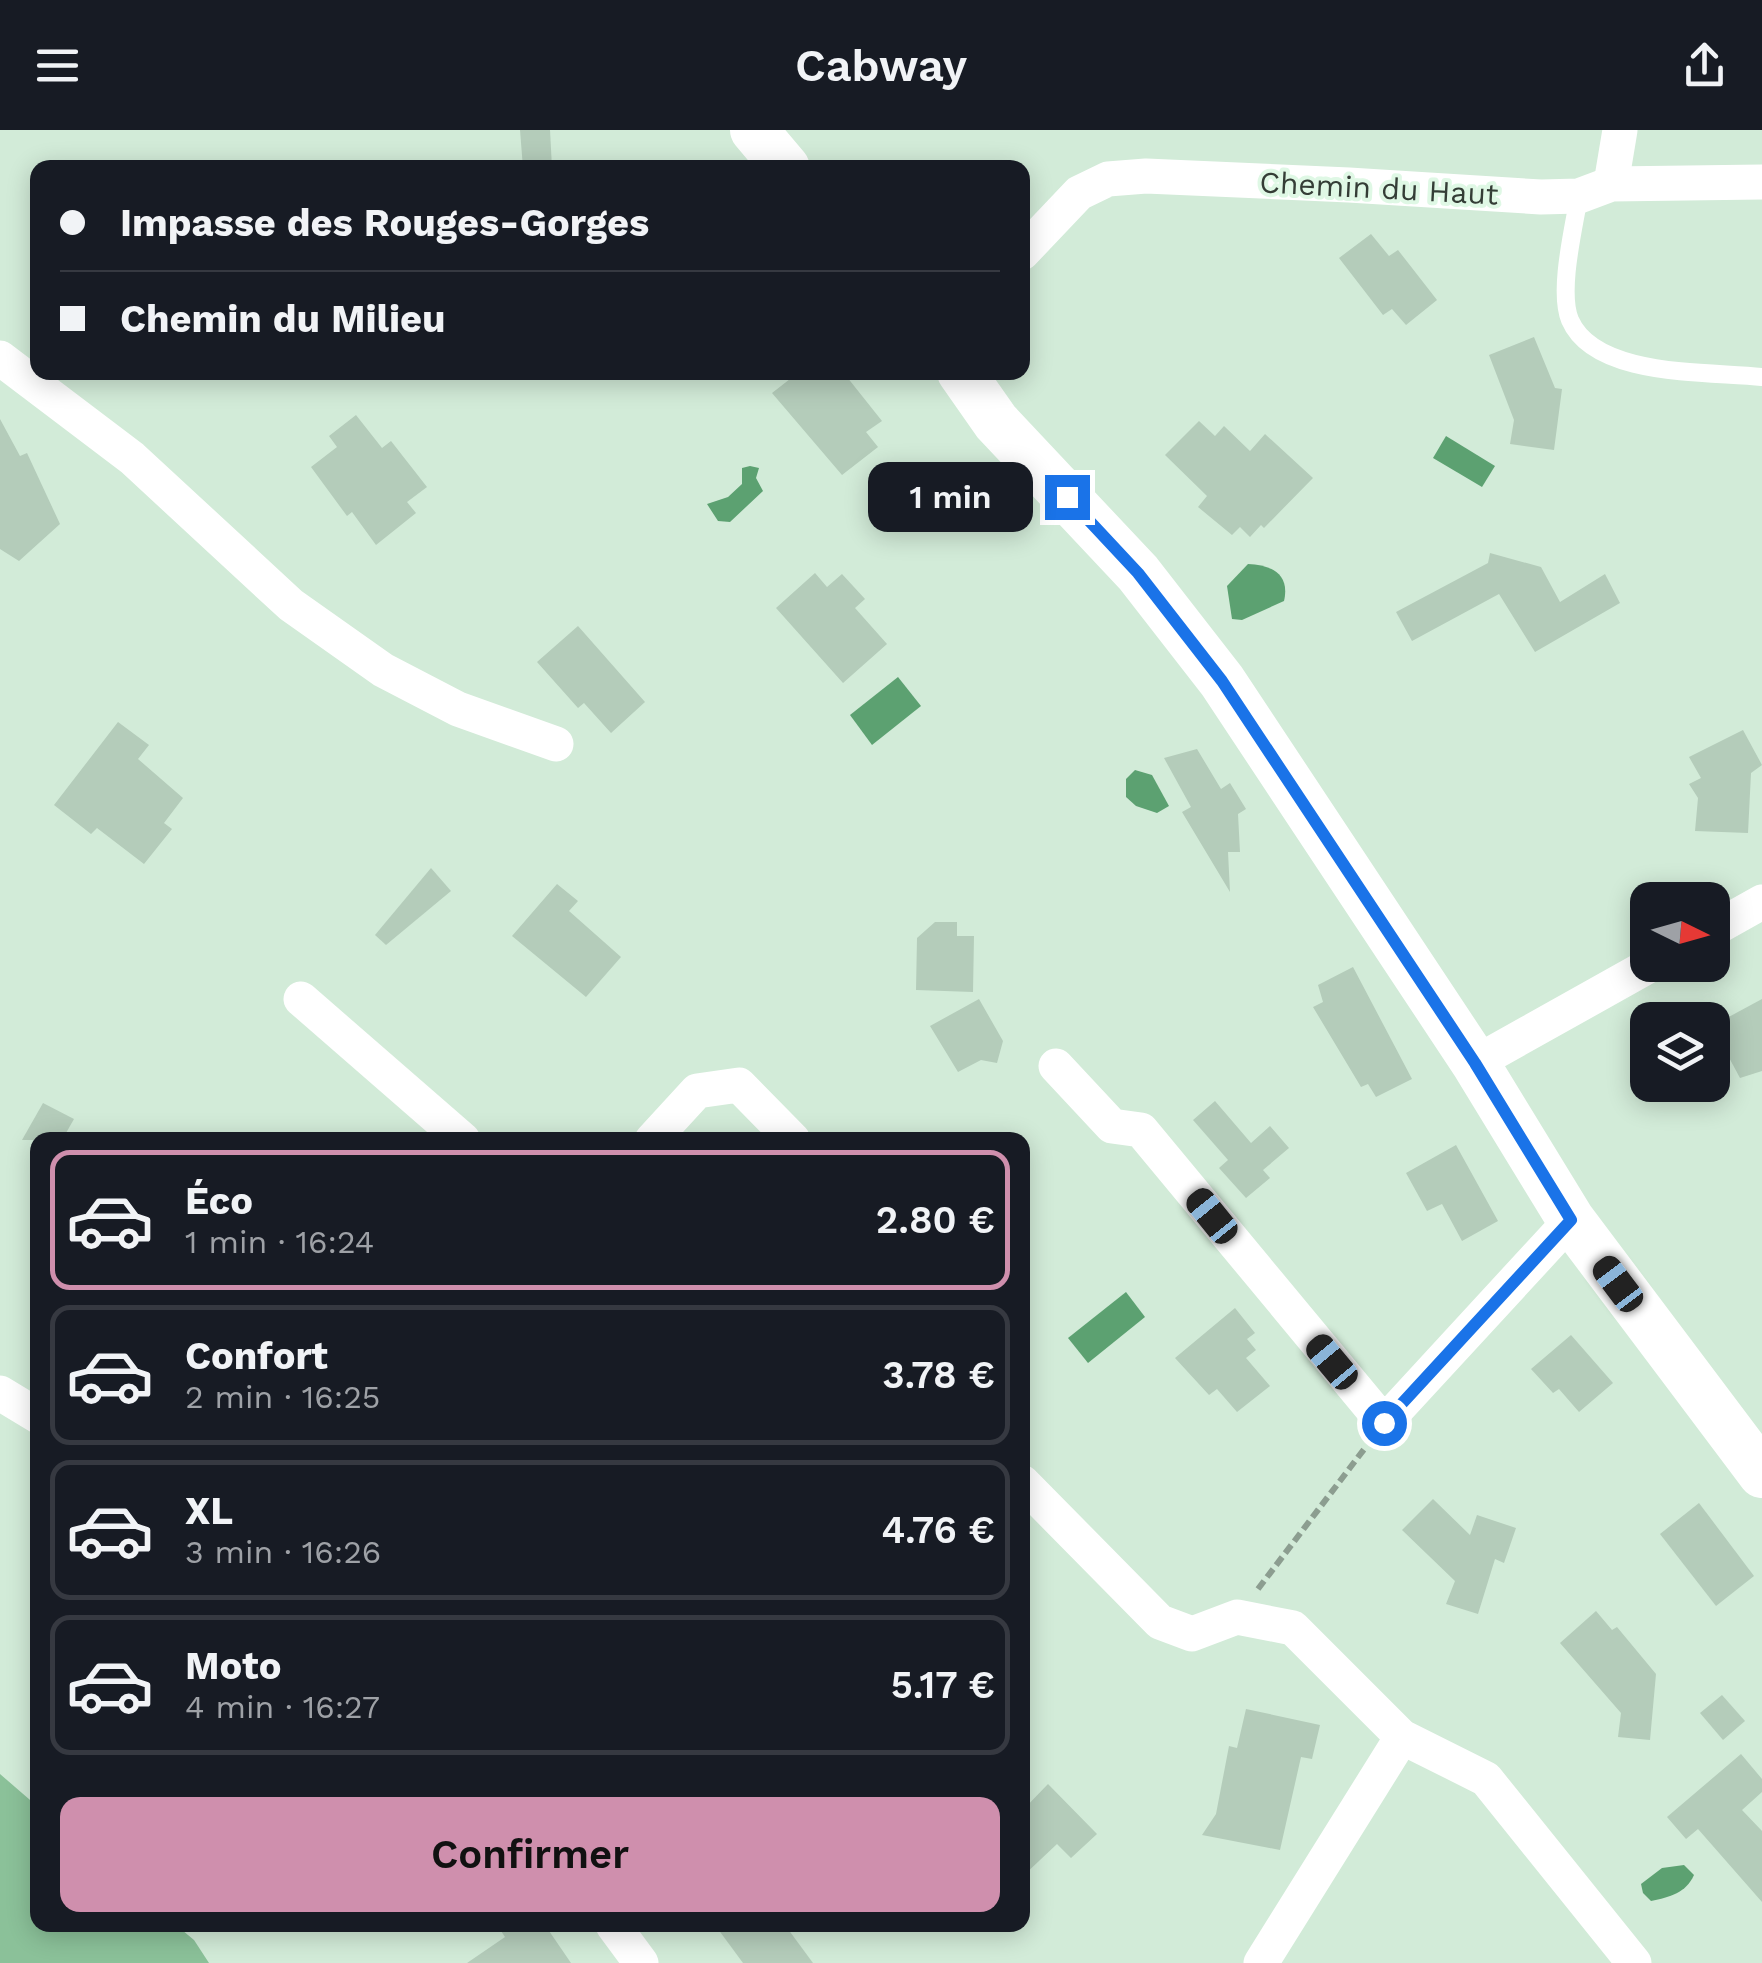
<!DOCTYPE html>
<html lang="fr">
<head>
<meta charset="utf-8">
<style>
	:root { --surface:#171b24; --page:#20242c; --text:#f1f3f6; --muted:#9ea1a6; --line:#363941; --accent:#cf8fad }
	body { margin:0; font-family:"Work Sans",sans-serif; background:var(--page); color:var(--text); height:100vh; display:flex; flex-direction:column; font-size:38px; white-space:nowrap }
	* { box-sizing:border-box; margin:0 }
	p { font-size:32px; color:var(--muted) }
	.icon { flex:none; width:55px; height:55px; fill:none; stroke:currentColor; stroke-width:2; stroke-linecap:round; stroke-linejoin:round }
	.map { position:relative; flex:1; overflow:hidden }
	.drawer { position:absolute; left:30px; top:1002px; width:1000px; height:800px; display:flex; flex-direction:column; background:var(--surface); border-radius:20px; box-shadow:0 5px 25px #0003 }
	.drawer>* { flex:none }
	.guide { position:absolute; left:30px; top:30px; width:1000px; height:220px; border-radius:20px; box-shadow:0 5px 25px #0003; display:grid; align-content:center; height:220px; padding:0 30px; background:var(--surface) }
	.needle { width:65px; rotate:95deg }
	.tools { position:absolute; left:1630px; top:752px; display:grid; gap:20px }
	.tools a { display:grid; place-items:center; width:100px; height:100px; border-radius:20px; background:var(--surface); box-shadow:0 5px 25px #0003; font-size:50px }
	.end { position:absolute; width:45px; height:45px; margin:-22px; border:12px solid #1a73e8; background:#fff; box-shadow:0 0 0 5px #fff }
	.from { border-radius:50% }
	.bubble { position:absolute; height:70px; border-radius:20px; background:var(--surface); box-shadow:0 5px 25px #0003; font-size:32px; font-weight:600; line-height:70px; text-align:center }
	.car { position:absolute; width:30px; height:60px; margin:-30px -15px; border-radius:12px; box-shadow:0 0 8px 2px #0007; background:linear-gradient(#222 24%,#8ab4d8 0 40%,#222 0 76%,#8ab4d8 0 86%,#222 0) }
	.guide b { display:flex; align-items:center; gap:35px; height:95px; font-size:38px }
	.guide b+b { border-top:2px solid var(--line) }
	.guide i { width:25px; height:25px; background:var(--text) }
	ul { padding:18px 0 0; list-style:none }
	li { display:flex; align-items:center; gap:30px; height:140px; margin:0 20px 15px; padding:0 10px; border:5px solid var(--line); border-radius:20px }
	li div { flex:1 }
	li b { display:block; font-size:38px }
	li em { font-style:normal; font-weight:600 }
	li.current { border-color:var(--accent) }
	li>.icon { width:90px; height:90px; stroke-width:1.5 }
	.cta { display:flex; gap:20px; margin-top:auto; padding:20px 30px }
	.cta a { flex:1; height:115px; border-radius:20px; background:var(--accent); color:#111; font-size:40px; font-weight:600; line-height:115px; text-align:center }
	header { display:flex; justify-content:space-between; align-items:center; height:130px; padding:0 30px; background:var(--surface); font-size:45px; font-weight:600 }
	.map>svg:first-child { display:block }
	.green { fill:#8bc199 }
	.water { fill:#5ca171 }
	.building { fill:#b4ccba }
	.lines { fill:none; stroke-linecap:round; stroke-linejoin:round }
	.path { stroke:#8c9d90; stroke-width:6; stroke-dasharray:10 5; stroke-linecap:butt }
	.lane { stroke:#fff; stroke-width:18 }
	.street { stroke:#fff; stroke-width:35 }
	.secondary { stroke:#fff; stroke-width:48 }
	.route { stroke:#1a73e8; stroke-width:12 }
	.labels { text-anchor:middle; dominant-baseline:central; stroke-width:8; stroke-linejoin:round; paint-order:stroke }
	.street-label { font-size:30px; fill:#343d36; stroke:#dff8e5 }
</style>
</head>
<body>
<header><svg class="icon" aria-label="menu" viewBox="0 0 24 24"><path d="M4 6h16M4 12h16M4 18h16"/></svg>Cabway<svg class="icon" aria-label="share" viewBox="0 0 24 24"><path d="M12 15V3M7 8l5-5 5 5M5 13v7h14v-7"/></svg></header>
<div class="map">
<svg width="1762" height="1833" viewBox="0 0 1762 1833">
	<rect width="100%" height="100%" fill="#d2ebd8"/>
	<!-- green -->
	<polygon class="green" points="0,1644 37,1676 38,1795 176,1795 194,1810 209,1833 0,1833"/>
	<!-- water -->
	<g class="water">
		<polygon points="1446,306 1495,336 1482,357 1433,328"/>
		<polygon points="750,336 759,338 756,348 763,361 730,392 718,391 707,374 728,367 742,354 742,338"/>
		<path d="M1248 434C1273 435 1290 445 1284 471L1242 490 1232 489 1227 456Z"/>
		<polygon points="898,547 921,576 872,615 850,585"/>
		<polygon points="1135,640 1152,645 1169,676 1157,683 1136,676 1126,667 1126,649"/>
		<polygon points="1126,1162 1145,1187 1088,1233 1068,1208"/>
		<path d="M1684 1735 1694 1745C1686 1763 1670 1767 1651 1771L1643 1763 1641 1754 1662 1738Z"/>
	</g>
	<!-- building -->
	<g class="building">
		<polygon points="520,0 550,0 552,38 523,38"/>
		<polygon points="1371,104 1389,126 1398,120 1437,170 1406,195 1392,179 1383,185 1339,128"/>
		<polygon points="1534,207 1555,258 1562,259 1554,320 1510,314 1514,290 1489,225"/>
		<polygon points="799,242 843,242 882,291 866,302 878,317 842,345 772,263"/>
		<polygon points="356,285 382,318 391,311 427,357 407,372 416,383 376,415 352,382 347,386 311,337 337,317 329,306"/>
		<polygon points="0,289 20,326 27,323 60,394 19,431 0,419"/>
		<polygon points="1199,291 1215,306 1224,296 1250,321 1265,304 1313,348 1264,398 1261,395 1250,407 1240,397 1232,405 1198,377 1207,366 1165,325"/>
		<polygon points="1490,423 1541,437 1560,472 1605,444 1620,473 1535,522 1499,464 1412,511 1396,482 1488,433"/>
		<polygon points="815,443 827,457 842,444 865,469 855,478 887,514 843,553 776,478"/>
		<polygon points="578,496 645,572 611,603 584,573 578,578 537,532"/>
		<polygon points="118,592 149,615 138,629 183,668 164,693 172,699 144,734 97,698 91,704 54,675"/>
		<polygon points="1743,600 1762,635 1751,643 1748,703 1695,701 1698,668 1689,654 1701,648 1689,627"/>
		<polygon points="1197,619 1221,659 1230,653 1246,679 1238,684 1240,722 1228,722 1230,762 1182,682 1191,677 1164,628"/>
		<polygon points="431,738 451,761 386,815 375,805"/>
		<polygon points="557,754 578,771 569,781 621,827 586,867 512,806"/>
		<polygon points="935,792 957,792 957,806 974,806 973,862 916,860 917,808"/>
		<polygon points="1353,837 1412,949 1376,967 1368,954 1361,957 1313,877 1323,872 1318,855"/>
		<polygon points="979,869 1003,911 997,933 981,930 958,942 930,896"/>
		<polygon points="1762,869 1762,941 1740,948 1712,896"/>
		<polygon points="1215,971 1251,1013 1270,996 1289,1018 1263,1040 1270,1048 1246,1068 1219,1038 1228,1030 1193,990"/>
		<polygon points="43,973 74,989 62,1010 22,1010"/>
		<polygon points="1456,1015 1498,1091 1462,1111 1442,1074 1427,1081 1406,1043"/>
		<polygon points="1235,1178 1255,1203 1247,1209 1256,1220 1246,1228 1270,1256 1237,1282 1217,1259 1209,1265 1175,1228"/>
		<polygon points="1571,1205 1613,1253 1579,1282 1559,1259 1553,1263 1531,1239"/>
		<polygon points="1433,1369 1470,1405 1477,1385 1516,1398 1504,1433 1495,1429 1478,1484 1446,1474 1455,1451 1402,1400"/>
		<polygon points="1699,1373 1754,1446 1716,1476 1660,1404"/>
		<polygon points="1596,1481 1612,1500 1617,1497 1656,1544 1650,1610 1618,1607 1621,1583 1560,1513"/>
		<polygon points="1722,1565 1745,1591 1723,1610 1700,1583"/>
		<polygon points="1246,1579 1320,1595 1312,1629 1301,1627 1280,1720 1202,1705 1216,1684 1229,1616 1237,1618"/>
		<polygon points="1741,1624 1762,1649 1762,1662 1742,1680 1762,1701 1762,1772 1698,1699 1686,1709 1667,1687"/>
		<polygon points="1048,1654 1097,1704 1071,1728 1057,1714 1022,1747 1022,1681"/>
		<polygon points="497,1795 545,1795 571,1833 467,1833 505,1807"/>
		<polygon points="715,1795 785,1795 813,1833 743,1833"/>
	</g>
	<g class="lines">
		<!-- path -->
		<polyline class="path" points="1258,1459 1365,1318"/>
		<!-- lane -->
		<path class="lane" d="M1579 66C1574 97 1558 161 1570 190 1595 248 1708 241 1762 247"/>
		<!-- street -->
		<g class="street">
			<polyline points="1611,54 1620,0"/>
			<polyline points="1022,123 1079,63 1108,49 1146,46 1349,55 1541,67 1579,66 1611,54 1762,52"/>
			<polyline points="0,228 132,328 291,475 383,540 458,579 556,614"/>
			<polyline points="1712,800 1762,772"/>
			<polyline points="301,869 463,1010"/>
			<polyline points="1475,933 1650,835"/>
			<polyline points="1056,936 1112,996 1141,1000 1384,1293 1571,1090"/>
			<polyline points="652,1010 697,961 739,955 793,1010"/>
			<polyline points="0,1263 38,1286"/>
			<polyline points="1022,1352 1160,1492 1192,1504 1237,1487 1293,1498 1402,1607 1486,1649 1634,1833"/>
			<polyline points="613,1795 641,1833"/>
			<polyline points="1261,1833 1402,1607"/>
		</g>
		<!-- secondary -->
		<g class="secondary">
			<polyline points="754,0 786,38"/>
			<polyline points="961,242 996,292 1138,443 1222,551 1475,933 1571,1090 1762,1344"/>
		</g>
	</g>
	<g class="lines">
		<!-- route -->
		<polyline class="route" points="1067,367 1138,443 1222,551 1475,933 1571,1090 1384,1293"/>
	</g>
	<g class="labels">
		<!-- street labels -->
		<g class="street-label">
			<text transform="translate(1379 58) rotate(3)">Chemin du Haut</text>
		</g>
	</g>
</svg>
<div class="tools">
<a><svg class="needle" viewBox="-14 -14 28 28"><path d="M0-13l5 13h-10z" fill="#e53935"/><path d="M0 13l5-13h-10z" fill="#9ea1a6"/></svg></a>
<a><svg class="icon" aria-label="layers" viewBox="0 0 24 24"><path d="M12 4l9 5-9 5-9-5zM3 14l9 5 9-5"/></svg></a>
</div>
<i class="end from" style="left:1384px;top:1293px"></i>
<i class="end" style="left:1067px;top:367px"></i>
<div class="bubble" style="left:868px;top:332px;width:165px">1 min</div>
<i class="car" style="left:1212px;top:1086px;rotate:321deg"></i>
<i class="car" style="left:1618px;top:1154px;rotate:323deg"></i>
<i class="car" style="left:1332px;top:1232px;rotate:320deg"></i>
<div class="guide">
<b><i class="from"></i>Impasse des Rouges-Gorges</b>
<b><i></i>Chemin du Milieu</b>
</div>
<section class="drawer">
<ul>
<li class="current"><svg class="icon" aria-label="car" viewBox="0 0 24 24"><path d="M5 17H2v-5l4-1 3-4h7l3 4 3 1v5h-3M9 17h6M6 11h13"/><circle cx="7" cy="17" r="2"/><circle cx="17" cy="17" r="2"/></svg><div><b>Éco</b><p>1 min · 16:24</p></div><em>2.80 €</em></li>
<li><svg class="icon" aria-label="car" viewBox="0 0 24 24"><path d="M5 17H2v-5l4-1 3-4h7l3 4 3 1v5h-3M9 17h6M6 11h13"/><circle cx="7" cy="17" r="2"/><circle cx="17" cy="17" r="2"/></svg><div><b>Confort</b><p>2 min · 16:25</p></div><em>3.78 €</em></li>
<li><svg class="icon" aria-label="car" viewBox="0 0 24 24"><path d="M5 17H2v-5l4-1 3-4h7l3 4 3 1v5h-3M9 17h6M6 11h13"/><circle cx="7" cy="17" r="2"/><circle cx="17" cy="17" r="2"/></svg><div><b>XL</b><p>3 min · 16:26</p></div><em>4.76 €</em></li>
<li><svg class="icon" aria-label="car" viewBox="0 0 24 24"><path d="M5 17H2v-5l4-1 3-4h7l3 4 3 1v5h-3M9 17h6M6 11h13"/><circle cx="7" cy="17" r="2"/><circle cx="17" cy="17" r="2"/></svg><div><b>Moto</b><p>4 min · 16:27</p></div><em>5.17 €</em></li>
</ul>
<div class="cta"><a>Confirmer</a></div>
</section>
</div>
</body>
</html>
